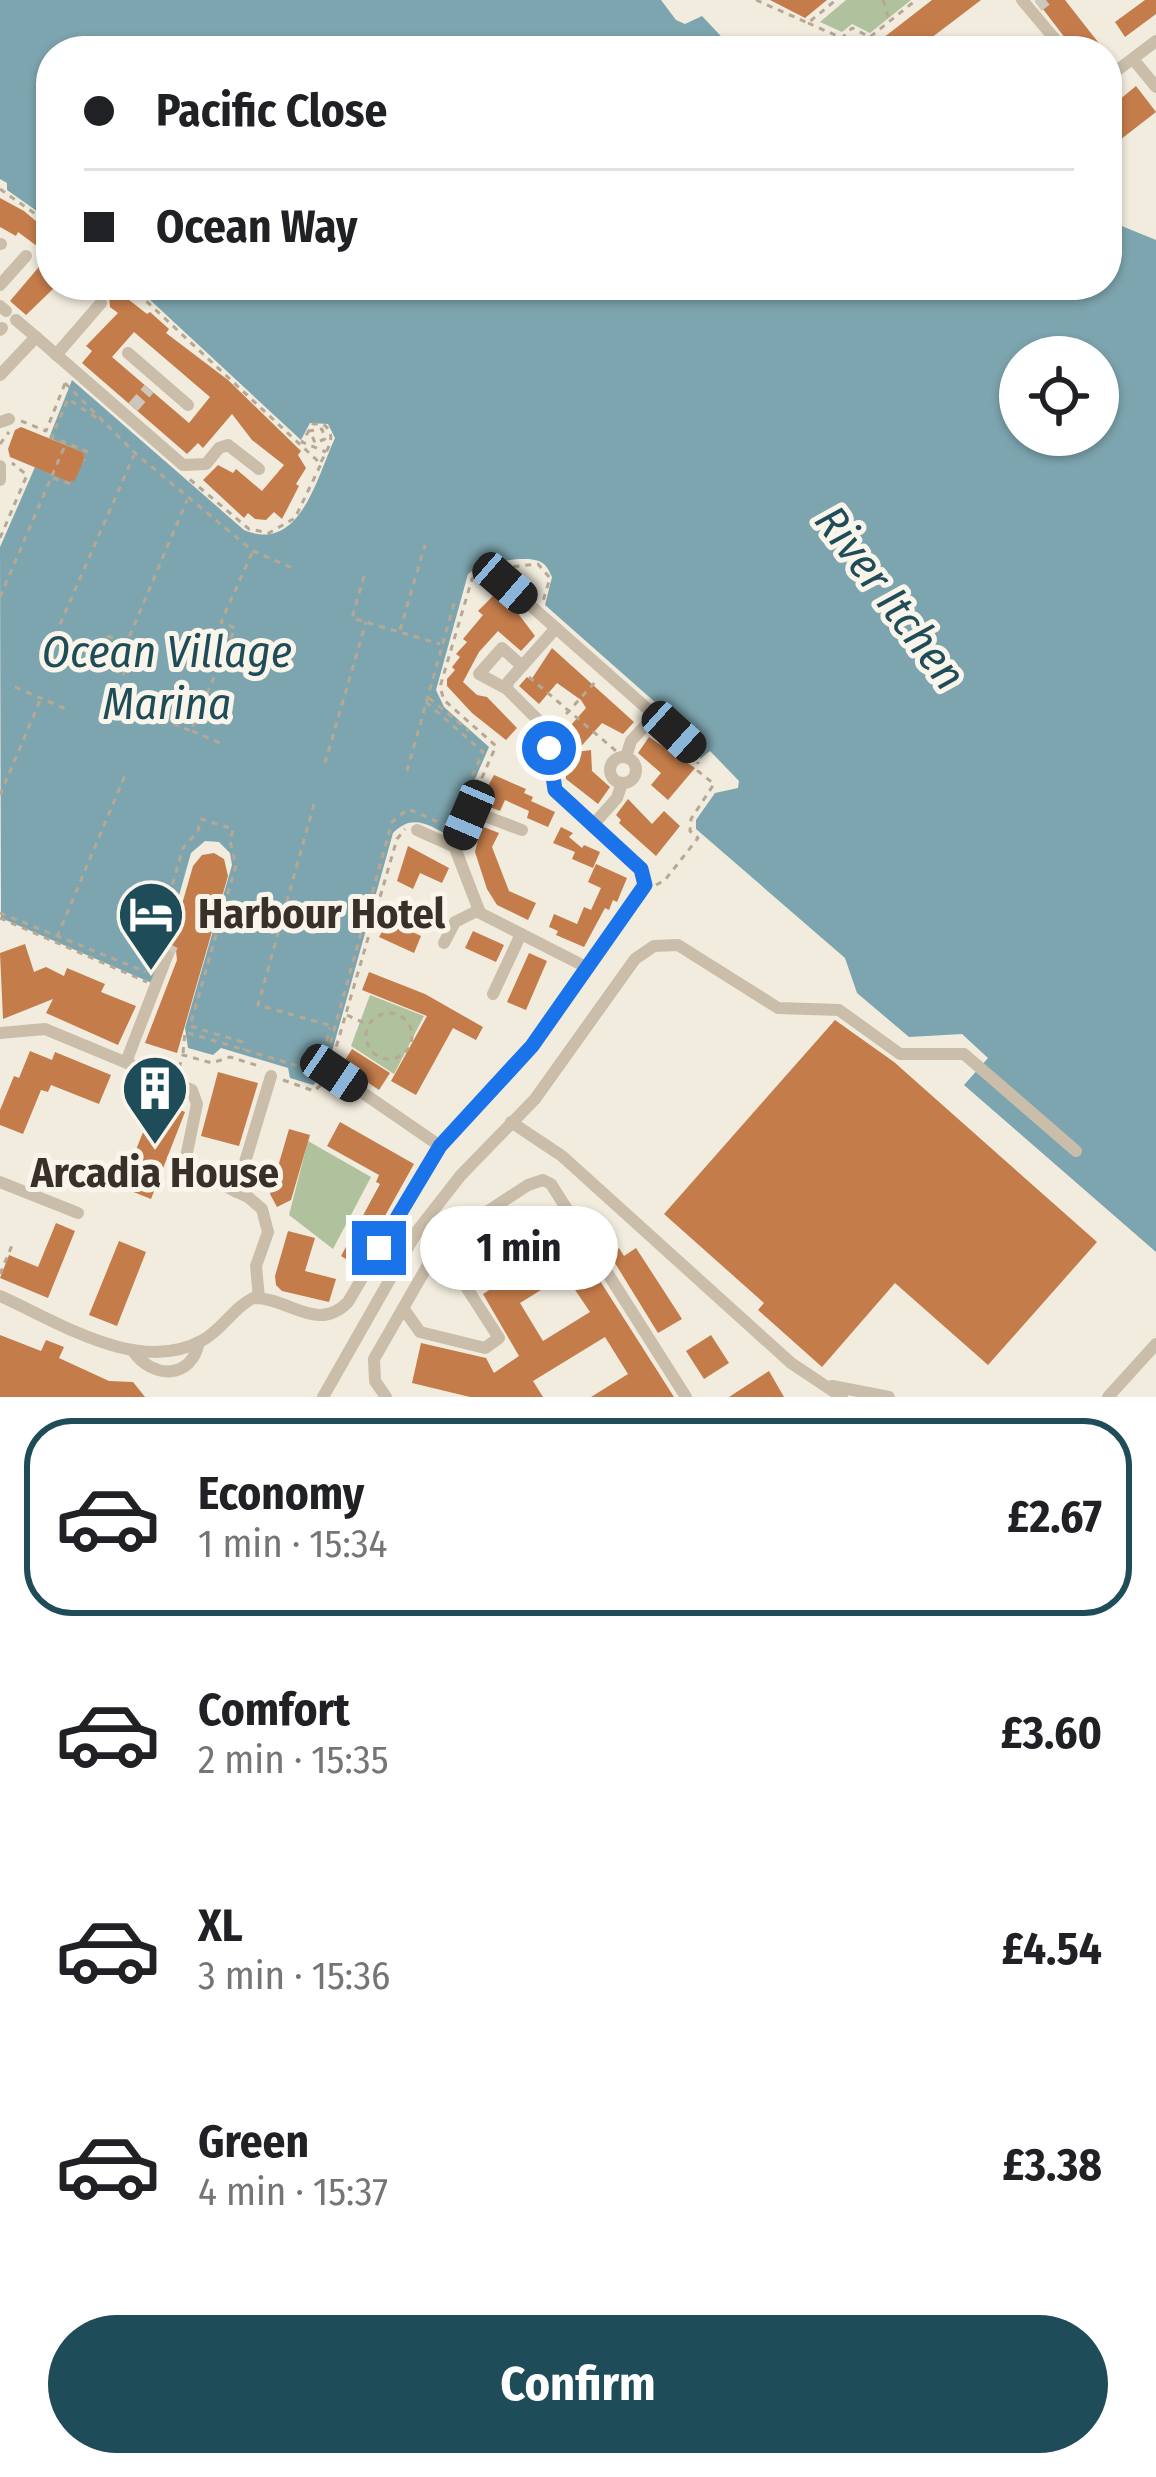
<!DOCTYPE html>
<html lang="en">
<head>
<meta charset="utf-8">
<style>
	:root { --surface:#fff; --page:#f6f6f6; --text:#202124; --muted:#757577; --line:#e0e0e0; --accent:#1f4c59 }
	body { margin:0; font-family:"Fira Sans Condensed",sans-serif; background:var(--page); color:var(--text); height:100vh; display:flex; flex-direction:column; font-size:45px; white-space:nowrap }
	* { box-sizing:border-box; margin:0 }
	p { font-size:39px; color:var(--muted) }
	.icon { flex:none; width:66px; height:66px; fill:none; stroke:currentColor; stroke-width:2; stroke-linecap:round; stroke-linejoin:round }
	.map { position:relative; height:1397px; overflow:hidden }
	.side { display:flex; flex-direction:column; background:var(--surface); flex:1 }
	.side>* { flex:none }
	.hud { position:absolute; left:36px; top:36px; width:1086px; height:264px; border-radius:48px; box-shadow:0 3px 9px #0004; display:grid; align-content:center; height:264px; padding:0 48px; background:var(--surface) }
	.controls { position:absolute; left:999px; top:336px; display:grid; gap:24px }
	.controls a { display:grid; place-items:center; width:120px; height:120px; border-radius:50%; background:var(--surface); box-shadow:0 3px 9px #0004; font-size:60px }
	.end { position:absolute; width:54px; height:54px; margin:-27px; border:15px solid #1a73e8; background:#fff; box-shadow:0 0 0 6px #fff }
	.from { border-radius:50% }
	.bubble { position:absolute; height:84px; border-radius:42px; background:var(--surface); box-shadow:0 3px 9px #0004; font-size:39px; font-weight:700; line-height:84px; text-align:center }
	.car { position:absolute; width:36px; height:72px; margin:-36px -18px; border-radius:15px; box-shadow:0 0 9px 3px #0007; background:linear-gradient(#222 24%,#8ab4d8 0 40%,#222 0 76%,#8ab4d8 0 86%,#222 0) }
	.hud b { display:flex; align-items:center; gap:42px; height:114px; font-size:45px }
	.hud b+b { border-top:3px solid var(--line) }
	.hud i { width:30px; height:30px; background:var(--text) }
	ul { padding:21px 0 0; list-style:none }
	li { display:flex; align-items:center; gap:36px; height:198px; margin:0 24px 18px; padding:0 24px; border:6px solid transparent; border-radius:48px }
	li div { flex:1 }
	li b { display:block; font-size:45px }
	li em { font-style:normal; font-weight:700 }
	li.current { border-color:var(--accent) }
	li>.icon { width:108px; height:108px; stroke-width:1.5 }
	.action { display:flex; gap:24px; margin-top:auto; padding:24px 48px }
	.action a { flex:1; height:138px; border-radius:72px; background:var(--accent); color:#fff; font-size:48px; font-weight:700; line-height:138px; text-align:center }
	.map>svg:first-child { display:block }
	.green { fill:#b0c19e }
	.water { fill:#7da5af; fill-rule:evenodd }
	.building { fill:#c47c4b; fill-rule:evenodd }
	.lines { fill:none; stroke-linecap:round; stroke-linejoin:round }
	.minor-tunnel { stroke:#cdc6ba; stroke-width:12; stroke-dasharray:12 6; stroke-linecap:butt }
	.path { stroke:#b6a894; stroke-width:3; stroke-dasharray:6 6; stroke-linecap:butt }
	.minor { stroke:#cabeaa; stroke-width:12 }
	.route { stroke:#1a73e8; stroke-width:15 }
	.labels { text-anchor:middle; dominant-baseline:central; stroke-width:10; stroke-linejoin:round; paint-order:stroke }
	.poi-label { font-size:42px; font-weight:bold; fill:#383029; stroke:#faf5eb; text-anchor:start }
	.water-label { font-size:45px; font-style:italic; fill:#1f4c59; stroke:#faf5eb }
</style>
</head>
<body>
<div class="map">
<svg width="1156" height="1397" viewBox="0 0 1156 1397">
	<rect width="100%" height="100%" fill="#f2ecde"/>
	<!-- green -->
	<g class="green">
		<polygon points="846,0 911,0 870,33 852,24 842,32 820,22"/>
		<polygon points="370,995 424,1016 394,1074 351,1046"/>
		<polygon points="308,1141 371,1177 333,1249 289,1215"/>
	</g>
	<!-- water -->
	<g class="water">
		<polygon points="0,0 661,0 676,20 685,24 702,16 735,51 51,51 51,221 7,190 7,183 0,179"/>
		<path d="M1107 220 1156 240V1252L964 1085 988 1058 962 1034 909 1037 857 993 845 958 696 829V820L715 793 738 788 739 781 710 751 700 759 699 741 545 605 552 577C548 569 547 565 539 561 523 555 480 563 468 574L436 690 444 707 489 747 450 836C428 825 413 813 393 833L326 1073 313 1085 290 1078 288 1068 221 1048 213 1055 188 1048 185 1028 232 865 230 853 219 842 205 841 191 853 154 984 1 918 0 547 35 467 71 482 85 459 83 452 49 438 72 380 244 530C300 554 317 477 335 438L328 424 310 423 301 440 134 285H1107ZM1020 357H1098V435H1020Z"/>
	</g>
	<!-- building -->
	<g class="building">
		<polygon points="770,0 827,0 805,18"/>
		<polygon points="932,0 981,0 914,51 883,51 874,45"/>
		<polygon points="1036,0 1065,0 1105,51 1075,51"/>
		<polygon points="1145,0 1156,0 1156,14 1125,37 1115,22"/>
		<polygon points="1136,86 1156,112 1107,150 1107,110"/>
		<polygon points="0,198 24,211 44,228 51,220 53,289 26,315 10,301 49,255 18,232 16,236 0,227"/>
		<path d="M87 285H110L147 314 150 312 169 329 166 333 228 380 301 451 298 455 306 468 296 484 299 486 282 519 274 512 266 520 255 519 248 513 244 518 203 480 218 465 233 473 236 469 262 491 284 465 252 440 232 414 203 448 198 443 187 454 82 363 92 351 86 346 118 313 110 307 109 296 97 293ZM134 332 210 397 189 423 112 357Z"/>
		<polygon points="21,427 83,452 85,458 75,480 70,482 10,457 8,449 15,430"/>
		<polygon points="494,595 517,612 535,636 521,651 498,631 479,652 463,682 477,695 487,697 517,728 506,740 472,713 447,686 447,679 455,670 452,667 460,657 456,654 467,642 463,639 483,615 478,611"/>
		<polygon points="552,648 634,722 623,734 602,723 576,752 591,750 592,771 610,787 598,804 566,779 564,733 586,708 581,700 557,683 539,704 519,686 527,677 531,680"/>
		<polygon points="649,737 695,768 668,800 651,785 661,773 638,753"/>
		<polygon points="494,775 526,789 524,793 533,797 531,801 555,812 548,827 527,818 529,811 505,800 500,811 485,805 483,795"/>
		<polygon points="628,799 652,824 664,811 680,826 656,856 619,823 621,820 616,815"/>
		<polygon points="481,826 499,833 492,847 509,891 536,903 528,920 497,905 487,889 475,852"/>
		<polygon points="561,827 573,833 569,837 582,848 584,845 600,852 593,868 572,859 575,852 553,843"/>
		<polygon points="408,846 449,868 442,883 420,873 413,889 397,881"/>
		<polygon points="214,853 224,859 228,876 177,1053 145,1043 177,960 176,950 170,946 193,866 202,855"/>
		<polygon points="596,864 627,878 617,902 613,900 609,910 605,908 584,947 556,935 558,931 549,927 554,914 577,924 584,907 591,910 601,888 588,882"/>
		<polygon points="400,899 414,906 404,928 421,936 414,953 379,937"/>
		<polygon points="473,931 504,945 496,962 465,948"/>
		<polygon points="25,944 34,972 46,967 64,976 67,968 105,984 101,992 136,1006 118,1045 46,1013 53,999 3,1019 0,953"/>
		<polygon points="529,953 547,961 526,1010 507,1002"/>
		<polygon points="369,972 425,994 483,1027 476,1040 453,1028 416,1095 391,1081 427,1016 362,990"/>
		<polygon points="835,1020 894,1062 1097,1242 988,1365 895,1283 822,1367 758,1310 764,1303 664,1214"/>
		<polygon points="352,1049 390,1073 379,1090 342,1065"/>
		<polygon points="30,1051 52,1060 55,1052 111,1075 99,1104 51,1085 48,1092 41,1090 23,1134 0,1125 0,1110 14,1076 19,1078"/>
		<polygon points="218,1072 258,1083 239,1146 201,1136"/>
		<polygon points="156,1100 185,1112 151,1199 121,1187"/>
		<polygon points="340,1122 414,1164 357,1266 341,1256 380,1184 376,1182 379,1175 327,1146"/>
		<polygon points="289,1129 310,1135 291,1200 277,1207 270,1194"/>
		<polygon points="56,1223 75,1231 48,1298 0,1278 9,1255 38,1267"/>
		<polygon points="288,1231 315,1238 305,1271 336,1279 329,1302 282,1291 276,1285 275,1276"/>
		<path d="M572 1237 674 1397H591L628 1374 605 1337 533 1381 543 1397H470L412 1383 421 1343 486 1358 494 1373 519 1356 483 1294ZM565 1275 590 1312 543 1341 520 1303Z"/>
		<polygon points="119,1241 146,1252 117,1326 89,1315"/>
		<polygon points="619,1248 624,1256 636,1248 682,1319 658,1333 610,1255"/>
		<polygon points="0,1335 41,1351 46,1340 64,1347 59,1358 109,1381 133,1382 145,1397 0,1397"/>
		<polygon points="711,1335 729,1363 704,1379 686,1351"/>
		<polygon points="769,1371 784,1397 729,1397"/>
	</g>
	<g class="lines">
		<!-- minor-tunnel -->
		<g class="minor-tunnel">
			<polyline points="1038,6 1046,0"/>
			<polyline points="133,407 149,389"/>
			<polyline points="167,956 175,940"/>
		</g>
		<!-- path -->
		<g class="path">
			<polyline points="756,0 808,23 836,0"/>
			<polyline points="883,0 889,19"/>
			<polyline points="808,23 842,38 852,28 870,37 916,0"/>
			<polyline points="0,189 51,225"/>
			<polyline points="129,285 321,464 295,518 269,533 249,529 187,477"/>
			<polyline points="65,383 135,453 253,551 295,569"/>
			<polyline points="21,421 46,431 66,381"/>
			<polyline points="308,431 322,429 325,439 315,443 311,433"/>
			<polyline points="0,444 9,432"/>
			<polyline points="88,452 52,437 68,399 103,422"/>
			<path d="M321 462C328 448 338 435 323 424H313L302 442 326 452"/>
			<polyline points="53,478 73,485"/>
			<polyline points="0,538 27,475 12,463"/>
			<polyline points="364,576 352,618 440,644"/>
			<polyline points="0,597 66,443"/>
			<polyline points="60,624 134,455"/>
			<polyline points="400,630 425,545"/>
			<polyline points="107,636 117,639"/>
			<polyline points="106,669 119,640 125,642"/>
			<polyline points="123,675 136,646 127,642 187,500"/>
			<polyline points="529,677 616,751"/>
			<polyline points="15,687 68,710"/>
			<polyline points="429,698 469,731"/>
			<polyline points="426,702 483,752 458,808"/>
			<polyline points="162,719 191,731 235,628 221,622 252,553"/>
			<polyline points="558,723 596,681"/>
			<polyline points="192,731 220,743"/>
			<polyline points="325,763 366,622"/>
			<polyline points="407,771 455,600"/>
			<polyline points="0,795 41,698"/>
			<polyline points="472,800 496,746 444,700 440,687 472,579 481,570 538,564 550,578 543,601"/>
			<polyline points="314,804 258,1005 332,1026"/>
			<polyline points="656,885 665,880 698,838 690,831 691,819 714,784 698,771 698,762"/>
			<polyline points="0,913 146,972"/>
			<polyline points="0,918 147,982"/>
			<polyline points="57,937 126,773"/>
			<polyline points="149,965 183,848 198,831 201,819 233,829 230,841 236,865 190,1026 242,1042 244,1050"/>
			<circle cx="389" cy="1036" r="23"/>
			<polyline points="347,1015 366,1024"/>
			<polyline points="183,1053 185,1032 318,1072 330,1028"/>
			<polyline points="333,1058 397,839 405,829"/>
			<polyline points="324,1066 392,822 408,809 450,827"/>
			<polyline points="179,1068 183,1055 212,1063 230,1057 262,1067"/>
			<polyline points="283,1080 314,1091 327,1080"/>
			<polyline points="0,1274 13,1243"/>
		</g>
		<!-- minor -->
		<g class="minor">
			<polyline points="1022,0 1065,51"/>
			<polyline points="1133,59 1156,87"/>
			<polyline points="1107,78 1156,41"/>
			<polyline points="0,244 1,244"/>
			<polyline points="0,285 26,256"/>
			<polyline points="0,306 6,311"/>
			<polyline points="16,320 36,337"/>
			<polyline points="0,330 2,328"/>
			<polyline points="128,353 188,405"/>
			<polyline points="56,355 101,303"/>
			<polyline points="0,375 36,337 183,465 206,464 219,448 228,445 259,469"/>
			<polyline points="0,422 9,419"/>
			<polyline points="0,466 0,480"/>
			<polyline points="505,583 694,750"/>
			<polyline points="507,689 479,674 502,648 522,666"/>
			<circle cx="623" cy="770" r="13"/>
			<polyline points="626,757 631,741 655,715"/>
			<polyline points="592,826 617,798 622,783"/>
			<polyline points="417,830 455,847"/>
			<polyline points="522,830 474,812 469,815 455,848 480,913 588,968"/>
			<polyline points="444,943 455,922 479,910"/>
			<polyline points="493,994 521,934"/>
			<polyline points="0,1033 45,1029 192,1090 197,1104 184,1167 248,1197 262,1209 268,1232 256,1266 259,1298"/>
			<polyline points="126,1062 167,956"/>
			<polyline points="334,1073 440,1146"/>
			<polyline points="511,1122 562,1156 791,1363 842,1397"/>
			<polyline points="0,1182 78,1213"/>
			<polyline points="236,1192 271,1076"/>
			<path d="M0 1296C59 1322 139 1376 203 1340 223 1329 233 1308 253 1298 288 1297 317 1334 348 1302L440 1146 532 1046 645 885 641 869 555 791 547 729 507 689 508 682 556 628"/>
			<polyline points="403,1308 420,1332 485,1348 499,1338 452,1265 435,1252"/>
			<path d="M133 1351C153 1380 192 1379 199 1342"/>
			<polyline points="832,1386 889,1397"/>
			<polyline points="323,1397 418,1230 461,1175 535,1099 635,959 654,946 678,945 778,1008 839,1010 900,1054 964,1054 1076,1151"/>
			<polyline points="386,1397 375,1381 374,1359 441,1242 528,1185 543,1180 551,1184 686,1397"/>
			<polyline points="1108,1397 1156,1344"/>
		</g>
	</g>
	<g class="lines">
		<!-- route -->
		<polyline class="route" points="379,1248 440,1146 532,1046 645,885 641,869 555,790 549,748"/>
	</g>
	<!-- icons -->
	<defs>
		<symbol id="hotel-pin" viewBox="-11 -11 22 30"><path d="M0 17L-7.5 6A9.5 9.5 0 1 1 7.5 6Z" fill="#1f4c59" stroke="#faf5eb"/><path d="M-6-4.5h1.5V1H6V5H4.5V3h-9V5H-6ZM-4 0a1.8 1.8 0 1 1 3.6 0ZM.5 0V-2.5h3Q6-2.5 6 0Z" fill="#fff"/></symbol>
		<symbol id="building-pin" viewBox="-11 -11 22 30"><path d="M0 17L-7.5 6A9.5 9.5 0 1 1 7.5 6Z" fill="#1f4c59" stroke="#faf5eb"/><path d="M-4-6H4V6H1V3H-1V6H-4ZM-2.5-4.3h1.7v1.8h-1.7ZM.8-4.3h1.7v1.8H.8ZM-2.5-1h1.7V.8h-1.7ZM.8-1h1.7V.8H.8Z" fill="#fff"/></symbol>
	</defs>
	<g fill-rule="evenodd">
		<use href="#hotel-pin" x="113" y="876" width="76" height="104"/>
		<use href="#building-pin" x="117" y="1050" width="76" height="104"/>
	</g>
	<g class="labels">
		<!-- poi labels -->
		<g class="poi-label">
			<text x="198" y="914">Harbour Hotel</text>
			<text x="155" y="1173" text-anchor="middle">Arcadia House</text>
		</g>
		<!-- water labels -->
		<g class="water-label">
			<text transform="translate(890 598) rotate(53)">River Itchen</text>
			<text x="167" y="652">Ocean Village<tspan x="167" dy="52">Marina</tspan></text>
		</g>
	</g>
</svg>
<div class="controls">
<a><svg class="icon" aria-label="locate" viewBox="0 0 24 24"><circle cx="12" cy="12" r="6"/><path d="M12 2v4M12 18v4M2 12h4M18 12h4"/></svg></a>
</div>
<i class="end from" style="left:549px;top:748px"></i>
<i class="end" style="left:379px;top:1248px"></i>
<div class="bubble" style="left:420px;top:1206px;width:198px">1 min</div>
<i class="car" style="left:505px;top:583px;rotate:131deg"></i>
<i class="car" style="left:674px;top:732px;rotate:132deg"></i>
<i class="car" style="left:469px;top:815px;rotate:203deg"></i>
<i class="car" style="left:334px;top:1073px;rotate:124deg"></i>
<div class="hud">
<b><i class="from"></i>Pacific Close</b>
<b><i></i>Ocean Way</b>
</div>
</div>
<section class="side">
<ul>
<li class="current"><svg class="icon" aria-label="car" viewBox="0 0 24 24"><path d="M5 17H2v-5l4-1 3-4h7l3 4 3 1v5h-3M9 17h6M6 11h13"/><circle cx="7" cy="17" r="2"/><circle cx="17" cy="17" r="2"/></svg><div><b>Economy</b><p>1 min · 15:34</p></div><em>£2.67</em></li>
<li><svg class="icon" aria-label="car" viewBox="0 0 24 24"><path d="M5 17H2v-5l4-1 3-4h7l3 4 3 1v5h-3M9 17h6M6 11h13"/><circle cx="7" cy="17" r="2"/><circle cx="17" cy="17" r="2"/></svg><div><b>Comfort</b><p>2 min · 15:35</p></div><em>£3.60</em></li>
<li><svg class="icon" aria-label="car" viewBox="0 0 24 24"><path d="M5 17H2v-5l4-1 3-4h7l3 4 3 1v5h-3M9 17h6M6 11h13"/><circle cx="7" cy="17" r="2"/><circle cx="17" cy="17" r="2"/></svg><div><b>XL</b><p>3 min · 15:36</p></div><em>£4.54</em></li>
<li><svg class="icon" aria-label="car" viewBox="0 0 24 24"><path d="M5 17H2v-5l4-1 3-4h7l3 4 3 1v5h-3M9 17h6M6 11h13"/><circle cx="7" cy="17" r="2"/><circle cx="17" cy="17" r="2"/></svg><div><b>Green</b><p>4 min · 15:37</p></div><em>£3.38</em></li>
</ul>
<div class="action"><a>Confirm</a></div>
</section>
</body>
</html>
